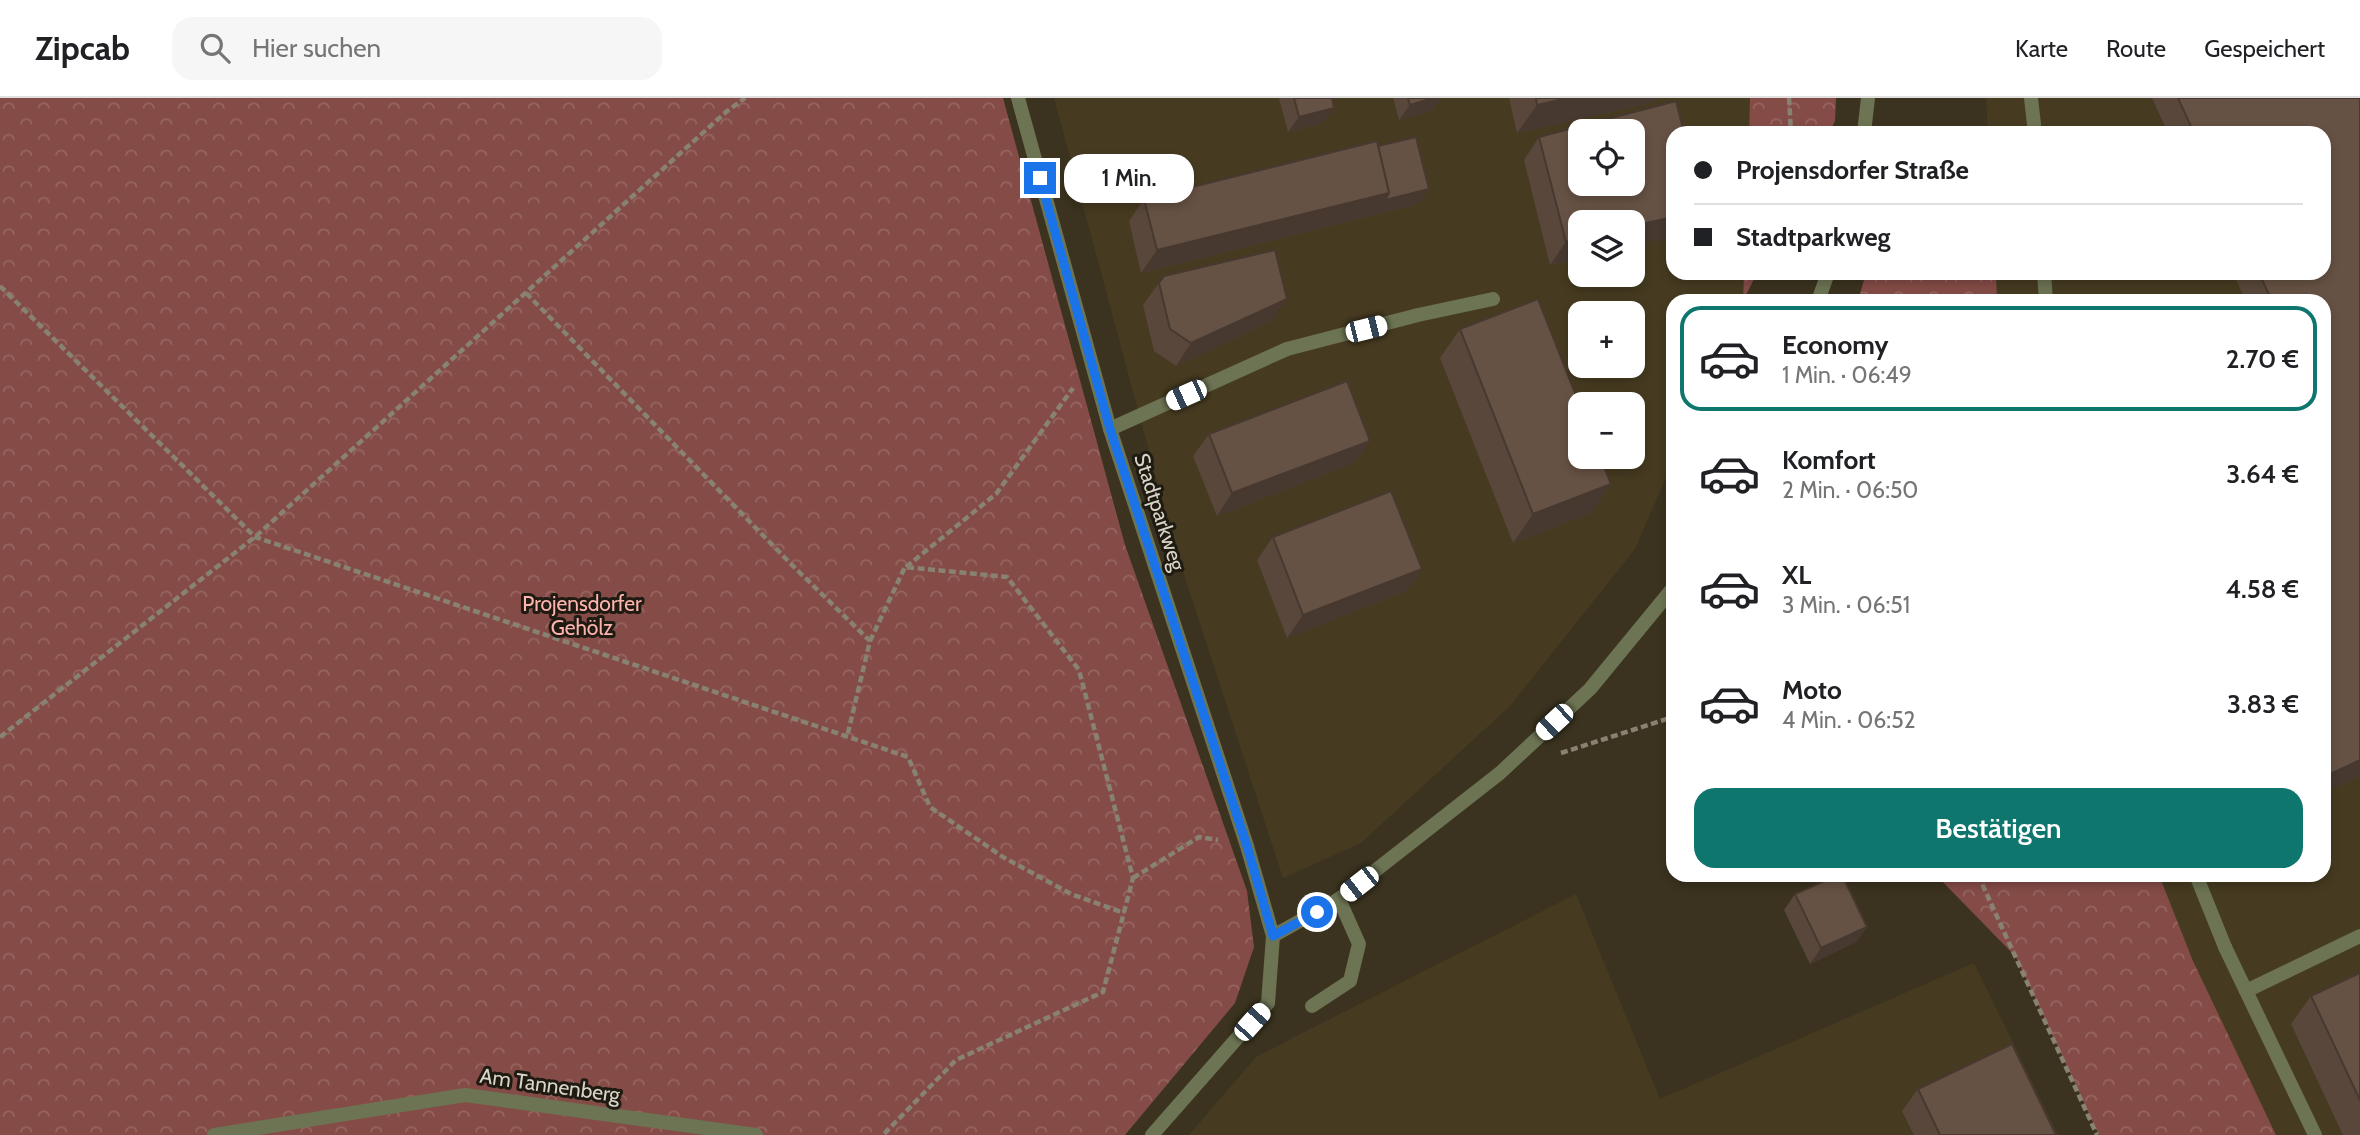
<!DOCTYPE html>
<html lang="de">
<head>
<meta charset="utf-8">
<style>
	:root { --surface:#fff; --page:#f6f6f6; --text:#202124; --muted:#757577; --line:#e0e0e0; --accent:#0f766e }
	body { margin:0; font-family:Cabin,sans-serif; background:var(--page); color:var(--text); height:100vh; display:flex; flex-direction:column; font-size:26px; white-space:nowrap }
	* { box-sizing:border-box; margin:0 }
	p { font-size:23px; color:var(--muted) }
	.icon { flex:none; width:38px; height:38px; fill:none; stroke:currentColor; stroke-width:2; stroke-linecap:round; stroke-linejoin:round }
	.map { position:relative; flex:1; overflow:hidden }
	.drawer { position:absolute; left:1666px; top:196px; width:665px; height:588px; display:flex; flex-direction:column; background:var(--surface); border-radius:21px; box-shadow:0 4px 10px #0003 }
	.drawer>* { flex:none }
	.hud { position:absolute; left:1666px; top:28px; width:665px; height:154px; border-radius:21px; box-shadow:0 4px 10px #0003; display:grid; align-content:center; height:154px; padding:0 28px; background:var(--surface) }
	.controls { position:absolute; left:1568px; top:21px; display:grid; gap:14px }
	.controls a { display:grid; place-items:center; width:77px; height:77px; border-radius:14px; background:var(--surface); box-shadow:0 4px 10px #0003; font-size:35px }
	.end { position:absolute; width:32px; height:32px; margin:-16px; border:9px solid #1a73e8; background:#fff; box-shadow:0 0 0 4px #fff }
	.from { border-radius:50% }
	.bubble { position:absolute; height:49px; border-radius:21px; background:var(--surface); box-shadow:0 4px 10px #0003; font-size:23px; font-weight:600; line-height:49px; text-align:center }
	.car { position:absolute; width:21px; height:42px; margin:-21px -10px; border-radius:9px; box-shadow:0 0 5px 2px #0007; background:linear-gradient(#fff 24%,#345 0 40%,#fff 0 76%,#345 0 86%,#fff 0) }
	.hud b { display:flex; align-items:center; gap:24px; height:66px; font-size:26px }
	.hud b+b { border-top:2px solid var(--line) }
	.hud i { width:18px; height:18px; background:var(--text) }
	ul { padding:12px 0 0; list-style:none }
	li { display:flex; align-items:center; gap:21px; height:105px; margin:0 14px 10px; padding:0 14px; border:4px solid transparent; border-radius:21px }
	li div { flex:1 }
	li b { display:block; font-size:26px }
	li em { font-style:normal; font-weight:600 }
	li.current { border-color:var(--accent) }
	li>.icon { width:63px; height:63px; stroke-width:1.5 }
	.primary-button { display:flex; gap:14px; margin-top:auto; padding:14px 28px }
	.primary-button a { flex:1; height:80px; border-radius:21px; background:var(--accent); color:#fff; font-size:28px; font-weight:600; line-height:80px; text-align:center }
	header { display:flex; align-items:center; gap:42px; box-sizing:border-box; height:98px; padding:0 35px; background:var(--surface); border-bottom:2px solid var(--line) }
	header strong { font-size:33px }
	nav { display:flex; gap:38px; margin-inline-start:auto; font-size:24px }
	.search { width:490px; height:63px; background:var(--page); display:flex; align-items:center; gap:18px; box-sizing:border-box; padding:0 24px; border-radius:21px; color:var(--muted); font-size:26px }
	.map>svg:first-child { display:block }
	.built { fill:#463b21; fill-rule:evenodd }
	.forest { fill:url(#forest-crowns) }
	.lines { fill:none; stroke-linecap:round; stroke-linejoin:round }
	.path { stroke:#888272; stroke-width:4.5; stroke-dasharray:7 3.5; stroke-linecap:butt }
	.service { stroke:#6c7453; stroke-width:14 }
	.minor { stroke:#6c7453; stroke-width:14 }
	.tertiary { stroke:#6c7453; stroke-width:14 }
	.wall { fill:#58473a }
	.shaded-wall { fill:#473930 }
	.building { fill:#665244; stroke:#473930; stroke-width:2; fill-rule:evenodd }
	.route { stroke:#1a73e8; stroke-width:9 }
	.labels { text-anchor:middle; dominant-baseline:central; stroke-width:6; stroke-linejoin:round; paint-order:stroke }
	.street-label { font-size:21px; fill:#d9d4c8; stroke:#1f1b12 }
	.park-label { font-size:21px; fill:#fcb4ad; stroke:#1f1b12 }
</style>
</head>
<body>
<header>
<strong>Zipcab</strong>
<div class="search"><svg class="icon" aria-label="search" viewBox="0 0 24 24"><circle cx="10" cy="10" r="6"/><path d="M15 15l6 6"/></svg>Hier suchen</div>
<nav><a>Karte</a><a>Route</a><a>Gespeichert</a></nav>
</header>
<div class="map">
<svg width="2360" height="1037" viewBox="0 0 2360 1037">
	<defs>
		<pattern id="forest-crowns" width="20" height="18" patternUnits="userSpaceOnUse" patternTransform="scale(1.75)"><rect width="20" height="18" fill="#854c47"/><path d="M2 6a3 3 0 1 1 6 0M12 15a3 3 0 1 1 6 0" fill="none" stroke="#966560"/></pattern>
	</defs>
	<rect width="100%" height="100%" fill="#3b331f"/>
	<!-- built -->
	<g class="built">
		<path d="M1054 0H1750L1749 35H1673V175H1744L1743 203H1673V363L1635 451 1510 608 1361 745 1283 780 1174 446ZM1580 33H1633V86H1580ZM1580 124H1633V177H1580ZM1580 215H1633V268H1580ZM1580 306H1633V359H1580Z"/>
		<polygon points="1986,0 2360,0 2360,1037 2276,1037 2193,863 2159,777 2324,777 2324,203 1997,203 1996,175 2324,175 2324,35 1988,35"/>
		<polygon points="1576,796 1660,1001 1974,865 2058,1037 1189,1037 1257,958"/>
	</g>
	<!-- forest -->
	<g class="forest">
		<polygon points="0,0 1003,0 1125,447 1247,793 1254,849 1235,905 1125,1037 0,1037"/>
		<polygon points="1750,0 1836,0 1835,23 1829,35 1749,35"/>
		<polygon points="1744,175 1757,175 1743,203"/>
		<polygon points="1866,175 1996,175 1997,203 1858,203"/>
		<polygon points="1936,777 2159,777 2193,863 2276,1037 2099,1037 2016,859"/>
	</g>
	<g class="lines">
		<!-- path -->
		<g class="path">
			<polyline points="1789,0 1791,35"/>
			<polyline points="0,188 255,439 908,659 930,709 1003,759 1071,796 1124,815"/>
			<polyline points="526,195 793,468 870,543 847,639"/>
			<polyline points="906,469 996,396 1073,290"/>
			<polyline points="870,543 905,469 1007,479 1079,572 1133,780 1103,894 956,962 883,1037"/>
			<polyline points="0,639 255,439 726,14 745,0"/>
			<polyline points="1561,655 1673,619"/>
			<polyline points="1978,777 2097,1037"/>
			<polyline points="1133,780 1199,739 1218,742"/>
		</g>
		<!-- service -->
		<g class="service">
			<polyline points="2031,0 2035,35"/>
			<polyline points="2044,175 2046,203"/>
			<polyline points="1110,331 1287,251 1418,217 1493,201"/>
			<polyline points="2196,777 2225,849"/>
			<polyline points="1312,908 1350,883 1359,846 1339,801"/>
		</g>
		<!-- minor -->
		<g class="minor">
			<polyline points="1018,0 1110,331 1247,748 1273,838 1339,801 1500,675 1590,591 1673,490"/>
			<polyline points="1864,35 1868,0"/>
			<polyline points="1818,203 1828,175"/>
			<polyline points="2225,849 2315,1037"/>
			<polyline points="2246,893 2360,838"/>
			<polyline points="214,1037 465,997 756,1037"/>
		</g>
		<!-- tertiary -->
		<polyline class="tertiary" points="1152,1037 1268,905 1273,838"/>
	</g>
	<!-- wall -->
	<g class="wall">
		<polygon points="1279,0 1332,0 1323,25 1288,34"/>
		<polygon points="1393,0 1441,0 1431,13 1399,22"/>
		<polygon points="1509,0 1658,0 1655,4 1517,35"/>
		<polygon points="2152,0 2360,0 2360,678 2324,694 2324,203 2246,203 2233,175 2324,175 2324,35 2168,35"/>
		<polygon points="1539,39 1673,138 1633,147 1633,124 1580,124 1580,160 1550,167 1524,62"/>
		<polygon points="1378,48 1418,106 1141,175 1129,123 1144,101"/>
		<polygon points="1164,178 1271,223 1176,268 1154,253 1143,207"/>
		<polygon points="1460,231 1591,415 1513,445 1440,260"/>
		<polygon points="1209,336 1370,343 1354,365 1217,418 1193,358"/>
		<polygon points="1273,439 1422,471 1406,493 1287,540 1257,462"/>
		<polygon points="1795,796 1867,829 1856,844 1810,866 1784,812"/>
		<polygon points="2360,875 2360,1037 2343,1037 2291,926 2311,898"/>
		<polygon points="1918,991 2056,1037 1914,1037 1902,1013"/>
	</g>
	<!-- shaded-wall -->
	<g class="shaded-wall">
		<polygon points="1433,0 1441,0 1431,13 1399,22 1410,7"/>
		<polygon points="1568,0 1658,0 1655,4 1517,35 1537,7"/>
		<polygon points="1334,10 1323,25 1288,34 1299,19"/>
		<polygon points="1429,91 1418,106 1141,175 1157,152 1389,95"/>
		<polygon points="1673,119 1673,138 1633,147 1633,128"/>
		<polygon points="1580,141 1580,160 1550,167 1566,144"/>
		<polygon points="1287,201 1271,223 1176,268 1191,245"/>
		<polygon points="1370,343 1354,365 1217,418 1232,395"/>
		<polygon points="1611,386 1591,415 1513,445 1533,416"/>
		<polygon points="1422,471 1406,493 1287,540 1303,517"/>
		<polygon points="2360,662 2360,678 2324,694 2324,679"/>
		<polygon points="1867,829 1856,844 1810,866 1821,850"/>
	</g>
	<!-- building -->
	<g class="building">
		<polygon points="1294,0 1332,0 1334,10 1299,19"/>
		<polygon points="1408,0 1433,0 1410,7"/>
		<polygon points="1536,0 1568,0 1537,7"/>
		<polygon points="2178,0 2360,0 2360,662 2324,679 2324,320 2326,319 2324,315 2324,203 2272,203 2259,175 2324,175 2324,35 2194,35"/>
		<path d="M1676 3 1684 35H1673V119L1633 128V124H1580V141L1566 144 1539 39ZM1580 33H1633V86H1580Z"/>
		<polygon points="1416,39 1429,91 1385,102 1389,95 1378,48"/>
		<polygon points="1377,43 1389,95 1157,152 1144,101"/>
		<polygon points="1275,152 1287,201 1191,245 1170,231 1159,185 1164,178"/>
		<polygon points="1538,201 1580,308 1580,359 1600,359 1611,386 1533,416 1460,231"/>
		<polygon points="1347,283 1370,343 1232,395 1209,336"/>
		<polygon points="1391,393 1422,471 1303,517 1273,439"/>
		<polygon points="1838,777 1842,777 1867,829 1821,850 1795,796"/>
		<polygon points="2360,875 2360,1002 2311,898"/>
		<polygon points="2012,946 2056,1037 1940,1037 1918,991"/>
	</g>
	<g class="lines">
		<!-- route -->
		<polyline class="route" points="1040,80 1110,331 1247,748 1273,838 1317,814"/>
	</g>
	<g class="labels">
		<!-- street labels -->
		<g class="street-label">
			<text transform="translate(1160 414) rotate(72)">Stadtparkweg</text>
			<text transform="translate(550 987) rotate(8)">Am Tannenberg</text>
		</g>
		<!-- park labels -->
		<g class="park-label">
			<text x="582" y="505">Projensdorfer<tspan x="582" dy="24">Gehölz</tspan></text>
		</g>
	</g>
</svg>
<div class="controls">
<a><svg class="icon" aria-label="locate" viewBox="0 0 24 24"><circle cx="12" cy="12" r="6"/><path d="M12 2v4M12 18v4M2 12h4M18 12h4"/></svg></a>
<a><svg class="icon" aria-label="layers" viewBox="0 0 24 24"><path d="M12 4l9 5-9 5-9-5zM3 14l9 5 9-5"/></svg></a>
<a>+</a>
<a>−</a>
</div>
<i class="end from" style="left:1317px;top:814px"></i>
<i class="end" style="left:1040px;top:80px"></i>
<div class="bubble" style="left:1064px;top:56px;width:130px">1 Min.</div>
<i class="car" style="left:1366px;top:231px;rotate:76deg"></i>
<i class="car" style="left:1186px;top:297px;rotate:246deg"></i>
<i class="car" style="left:1554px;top:624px;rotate:227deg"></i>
<i class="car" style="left:1359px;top:786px;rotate:232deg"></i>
<i class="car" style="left:1252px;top:924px;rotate:42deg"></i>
<div class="hud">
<b><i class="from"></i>Projensdorfer Straße</b>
<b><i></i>Stadtparkweg</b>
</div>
<section class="drawer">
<ul>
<li class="current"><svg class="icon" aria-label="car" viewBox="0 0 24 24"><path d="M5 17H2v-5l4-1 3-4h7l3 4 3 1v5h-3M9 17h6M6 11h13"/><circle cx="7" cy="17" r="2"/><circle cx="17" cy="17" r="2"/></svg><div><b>Economy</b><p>1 Min. · 06:49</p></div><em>2.70 €</em></li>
<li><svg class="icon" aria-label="car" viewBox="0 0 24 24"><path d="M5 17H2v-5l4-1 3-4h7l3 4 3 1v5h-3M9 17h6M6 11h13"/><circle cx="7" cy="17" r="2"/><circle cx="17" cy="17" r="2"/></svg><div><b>Komfort</b><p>2 Min. · 06:50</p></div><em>3.64 €</em></li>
<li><svg class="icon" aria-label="car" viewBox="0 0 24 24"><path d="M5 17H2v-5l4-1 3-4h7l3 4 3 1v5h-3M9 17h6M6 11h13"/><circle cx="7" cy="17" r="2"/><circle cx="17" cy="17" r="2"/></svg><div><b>XL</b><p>3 Min. · 06:51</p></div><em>4.58 €</em></li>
<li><svg class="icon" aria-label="car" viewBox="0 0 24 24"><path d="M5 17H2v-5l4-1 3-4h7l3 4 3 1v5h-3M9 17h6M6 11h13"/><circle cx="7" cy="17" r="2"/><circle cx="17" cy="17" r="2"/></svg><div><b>Moto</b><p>4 Min. · 06:52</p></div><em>3.83 €</em></li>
</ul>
<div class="primary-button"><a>Bestätigen</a></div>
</section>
</div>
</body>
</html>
